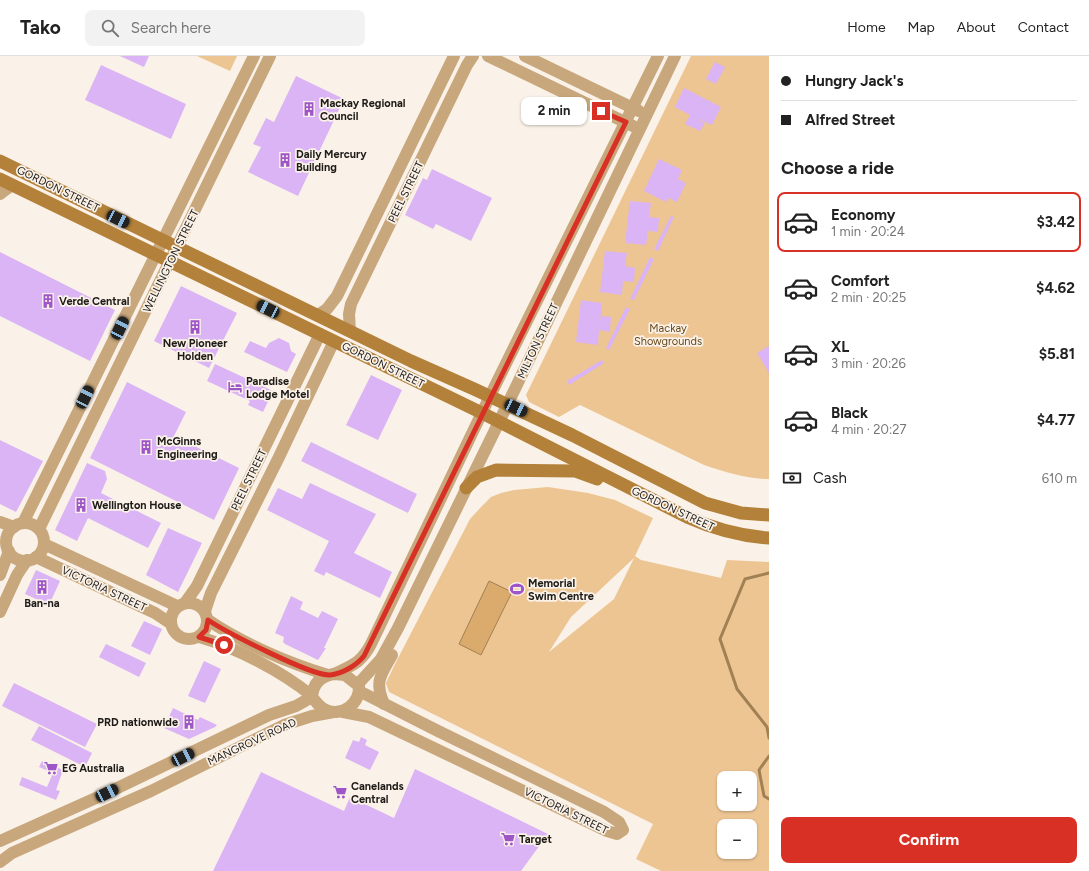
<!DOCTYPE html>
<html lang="en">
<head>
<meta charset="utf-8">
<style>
	:root { --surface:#fff; --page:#f2f2f2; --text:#222; --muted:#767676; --line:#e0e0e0; --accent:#d93025 }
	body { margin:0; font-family:Figtree,sans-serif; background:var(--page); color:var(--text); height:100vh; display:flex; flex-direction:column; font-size:15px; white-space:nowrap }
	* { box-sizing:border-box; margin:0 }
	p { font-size:13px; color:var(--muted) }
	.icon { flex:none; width:22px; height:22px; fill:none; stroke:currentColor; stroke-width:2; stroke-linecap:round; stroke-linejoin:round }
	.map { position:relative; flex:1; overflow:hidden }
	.details { display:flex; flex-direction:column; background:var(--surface); width:320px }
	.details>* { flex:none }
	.guide { display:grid; align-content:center; height:88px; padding:0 12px; background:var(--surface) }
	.fabs { position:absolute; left:717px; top:715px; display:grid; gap:8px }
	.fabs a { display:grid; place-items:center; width:40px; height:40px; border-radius:8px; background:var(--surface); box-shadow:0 1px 3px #0004; font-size:20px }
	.end { position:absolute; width:18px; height:18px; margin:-9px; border:5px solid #d93025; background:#fff; box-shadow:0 0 0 2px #fff }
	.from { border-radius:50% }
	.bubble { position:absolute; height:28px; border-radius:8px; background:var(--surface); box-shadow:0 1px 3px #0004; font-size:13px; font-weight:700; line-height:28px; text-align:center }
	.car { position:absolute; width:12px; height:24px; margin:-12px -6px; border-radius:5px; box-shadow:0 0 3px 1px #0007; background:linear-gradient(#222 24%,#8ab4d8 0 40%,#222 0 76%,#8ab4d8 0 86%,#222 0) }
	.guide b { display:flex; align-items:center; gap:14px; height:38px; font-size:15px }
	.guide b+b { border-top:1px solid var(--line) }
	.guide i { width:10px; height:10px; background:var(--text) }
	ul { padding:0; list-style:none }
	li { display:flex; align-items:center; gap:12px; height:60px; margin:0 8px 6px; padding:0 4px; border:2px solid transparent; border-radius:8px }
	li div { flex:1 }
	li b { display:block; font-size:15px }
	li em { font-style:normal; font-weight:700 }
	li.on { border-color:var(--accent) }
	li>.icon { width:36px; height:36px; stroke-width:1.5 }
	h2 { padding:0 12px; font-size:18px; line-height:48px }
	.pay { display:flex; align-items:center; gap:10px; height:44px; padding:0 12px; font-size:15px }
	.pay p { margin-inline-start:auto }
	.button { display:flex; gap:8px; margin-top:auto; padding:8px 12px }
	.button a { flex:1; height:46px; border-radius:8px; background:var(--accent); color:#fff; font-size:16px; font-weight:700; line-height:46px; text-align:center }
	header { display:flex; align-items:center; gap:24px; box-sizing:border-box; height:56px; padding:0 20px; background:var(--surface); border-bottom:1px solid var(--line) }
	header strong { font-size:19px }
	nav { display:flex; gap:22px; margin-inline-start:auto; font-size:14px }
	.search { width:280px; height:36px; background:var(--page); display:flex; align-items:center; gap:10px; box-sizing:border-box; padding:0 14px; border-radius:8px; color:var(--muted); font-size:15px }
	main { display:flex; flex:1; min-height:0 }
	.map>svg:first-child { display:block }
	.green { fill:#edc593; fill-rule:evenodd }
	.water { fill:#daab6d; stroke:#a18053 }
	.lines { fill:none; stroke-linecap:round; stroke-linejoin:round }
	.stream { stroke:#a18053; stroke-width:3 }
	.building { fill:#dab4f4 }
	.tertiary { stroke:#c9a77c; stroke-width:12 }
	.secondary { stroke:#b3813a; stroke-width:13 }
	.route { stroke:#d93025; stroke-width:5 }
	.labels { text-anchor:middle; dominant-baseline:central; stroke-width:3.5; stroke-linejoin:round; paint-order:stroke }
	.poi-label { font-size:11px; font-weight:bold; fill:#1d1a17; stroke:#faf2e8; text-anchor:start }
	.street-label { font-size:11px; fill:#1d1a17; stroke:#faf2e8 }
	.park-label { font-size:11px; fill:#684819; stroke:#faf2e8 }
</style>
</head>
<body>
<header>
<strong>Tako</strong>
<div class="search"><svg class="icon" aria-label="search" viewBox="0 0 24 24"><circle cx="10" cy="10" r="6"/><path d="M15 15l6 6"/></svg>Search here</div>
<nav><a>Home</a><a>Map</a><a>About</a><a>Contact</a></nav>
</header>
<main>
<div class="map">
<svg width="769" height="815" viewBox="0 0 769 815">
	<rect width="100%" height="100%" fill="#faf2e8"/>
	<!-- green -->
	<g class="green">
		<polygon points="197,0 237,0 230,15"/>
		<path d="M691 0H769V423C747 423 725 416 704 409L580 349 559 361 529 346 526 339Z"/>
		<path d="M548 431 588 437 615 444 653 462 635 500 641 504 721 522 727 504 769 506V815H661L636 803 653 768 389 636 386 627 394 610 470 463 481 451 491 441 501 437 514 434ZM634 502 614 543 549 596 571 561ZM724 722H750V748H724ZM724 770H750V796H724Z"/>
	</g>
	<!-- water -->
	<polygon class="water" points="489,525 512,536 481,599 459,588"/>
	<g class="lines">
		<!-- stream -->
		<g class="stream">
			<polyline points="769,517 745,523 720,583 737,633 767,671 769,682"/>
			<polyline points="769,700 759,714 764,740 769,743"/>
		</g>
	</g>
	<!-- building -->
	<g class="building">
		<polygon points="120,0 149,0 144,11"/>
		<polygon points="715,6 725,11 716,28 706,23"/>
		<polygon points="101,9 186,48 171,83 85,44"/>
		<polygon points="296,20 344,43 298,140 248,116 261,91 253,88 266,62 274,66"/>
		<polygon points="684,32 721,51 712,69 696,62 705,67 700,75 685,68 690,59 675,51"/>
		<polygon points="659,103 682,114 678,123 686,127 677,146 668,142 666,146 644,135"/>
		<polygon points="432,113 492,142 471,185 436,168 433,173 405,159 423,122 427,124"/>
		<polygon points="630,145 651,147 649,161 659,162 658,176 648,175 646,189 625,187"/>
		<polygon points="671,160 674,161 658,195 654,193"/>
		<polygon points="605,195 627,197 625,210 635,212 634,226 623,225 622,239 600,236"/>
		<polygon points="0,196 115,254 90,305 0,260"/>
		<polygon points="650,201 654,203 634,244 630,243"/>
		<polygon points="181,230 237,257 209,312 154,285"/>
		<polygon points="581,244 602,247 600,267 601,260 611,261 610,276 599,274 598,289 576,286"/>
		<polygon points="626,251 630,253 609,294 606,292"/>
		<polygon points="279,282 289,287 291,295 296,298 287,316 244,296 250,285 266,292 269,287"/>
		<polygon points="769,290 769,317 757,297"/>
		<polygon points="602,304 604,307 569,329 567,325"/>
		<polygon points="215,308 273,335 263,356 248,349 250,345 207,325"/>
		<polygon points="371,319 402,334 378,384 346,369"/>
		<polygon points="127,326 186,356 174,380 239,412 214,464 90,402"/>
		<polygon points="0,384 43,405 16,456 0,448"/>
		<polygon points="311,386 417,438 408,457 301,405"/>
		<polygon points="87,407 105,415 107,423 101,437 161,467 148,492 88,462 77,485 55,474"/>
		<polygon points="310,427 376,458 354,497 392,516 380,542 326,516 324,520 314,515 329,485 267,454 278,432 302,443"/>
		<polygon points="168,472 202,487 178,536 146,519"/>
		<polygon points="36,514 60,525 49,549 25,538"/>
		<polygon points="291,540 303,546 300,553 318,562 322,555 338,563 324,592 326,592 318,604 285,588 283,586 284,581 275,577"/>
		<polygon points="144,565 162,573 150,599 131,590"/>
		<polygon points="106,588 146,607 139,621 99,601"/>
		<polygon points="204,605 221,613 205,647 188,640"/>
		<polygon points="14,627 97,668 85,691 2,650"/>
		<polygon points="173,652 198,664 200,661 217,669 215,671 189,683 164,672"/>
		<polygon points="39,670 92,697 85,711 31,684"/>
		<polygon points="361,681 367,684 365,689 379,696 370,714 345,702 353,684 359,686"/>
		<polygon points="42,705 63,714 56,734 60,735 56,744 19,729 22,721 47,731 53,717 39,711"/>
		<polygon points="415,713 548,778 521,815 213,815 261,716 344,755 350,741 394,762"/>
	</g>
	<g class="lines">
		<!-- tertiary -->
		<g class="tertiary">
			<polyline points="488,0 633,70"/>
			<polyline points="525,0 639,55"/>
			<polyline points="0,138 12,129"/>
			<polyline points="318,259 327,253 337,240 454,0"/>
			<polyline points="350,275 349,258 351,248 467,9 473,0"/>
			<polyline points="0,466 14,471"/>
			<polyline points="23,467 254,0"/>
			<circle cx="25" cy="486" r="19"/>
			<polyline points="39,473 270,0"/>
			<polyline points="44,488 177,550"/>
			<polyline points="36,501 155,557 170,567"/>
			<polyline points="0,519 9,495"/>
			<circle cx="189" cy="565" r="18"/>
			<polyline points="185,547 197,530 320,278"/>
			<polyline points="205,555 211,537 279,401 334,285"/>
			<polyline points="0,556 17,519 27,504"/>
			<path d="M208 564C242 587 288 607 328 619"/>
			<path d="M199 581C235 591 283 616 312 640"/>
			<path d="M334 618C353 609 361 607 371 588L490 340 658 0"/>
			<path d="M334 618 345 619 359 630C360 648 342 661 326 654 320 652 316 646 312 641 313 627 321 620 334 618Z"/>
			<polyline points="358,628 381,603 398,572 499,366 675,0"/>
			<path d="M384 648C374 625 381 619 392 599"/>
			<polyline points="343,656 369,661 607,775 617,778 623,774 619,766 604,756 438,675 359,635"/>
			<polyline points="0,785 107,737 269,659 296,650 312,641"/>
			<polyline points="0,806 12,797 151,735 284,669 312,660 334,656"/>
		</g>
		<!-- secondary -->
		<g class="secondary">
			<polyline points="0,105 411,305 474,333 572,379 705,447 741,457 769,459"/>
			<path d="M0 123 482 357 687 461C714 473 739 480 769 482"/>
			<polyline points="466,432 477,421 496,414 575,415 597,423"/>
		</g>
	</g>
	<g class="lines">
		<!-- route -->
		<path class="route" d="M224 589 199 581 206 574 208 564C226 576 311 620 330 619 342 618 357 609 364 600L626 66 601 55"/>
	</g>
	<!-- icons -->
	<defs>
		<symbol id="building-bare" viewBox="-9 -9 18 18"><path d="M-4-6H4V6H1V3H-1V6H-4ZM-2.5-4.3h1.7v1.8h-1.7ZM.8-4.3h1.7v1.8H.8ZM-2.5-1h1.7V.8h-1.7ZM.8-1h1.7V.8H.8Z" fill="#9e55c8" stroke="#faf2e8" stroke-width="2.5" paint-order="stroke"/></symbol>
		<symbol id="hotel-bare" viewBox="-9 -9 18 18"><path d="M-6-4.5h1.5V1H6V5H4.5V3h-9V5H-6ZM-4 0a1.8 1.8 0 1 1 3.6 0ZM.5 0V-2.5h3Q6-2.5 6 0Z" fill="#9e55c8" stroke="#faf2e8" stroke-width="2.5" paint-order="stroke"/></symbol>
		<symbol id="stadium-bare" viewBox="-9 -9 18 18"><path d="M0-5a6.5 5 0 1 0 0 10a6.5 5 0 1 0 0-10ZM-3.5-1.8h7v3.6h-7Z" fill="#9e55c8" stroke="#faf2e8" stroke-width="2.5" paint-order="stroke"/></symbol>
		<symbol id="supermarket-bare" viewBox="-9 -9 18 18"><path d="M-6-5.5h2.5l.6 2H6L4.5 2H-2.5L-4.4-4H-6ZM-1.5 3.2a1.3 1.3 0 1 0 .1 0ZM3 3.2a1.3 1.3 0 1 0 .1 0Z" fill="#9e55c8" stroke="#faf2e8" stroke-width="2.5" paint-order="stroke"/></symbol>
	</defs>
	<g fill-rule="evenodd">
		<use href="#building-bare" x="299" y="43" width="20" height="20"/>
		<use href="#building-bare" x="275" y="94" width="20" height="20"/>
		<use href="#building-bare" x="38" y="235" width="20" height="20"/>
		<use href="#building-bare" x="185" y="261" width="20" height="20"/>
		<use href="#hotel-bare" x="225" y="321" width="20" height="20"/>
		<use href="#building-bare" x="136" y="381" width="20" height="20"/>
		<use href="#building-bare" x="71" y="439" width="20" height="20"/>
		<use href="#building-bare" x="32" y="521" width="20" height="20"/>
		<use href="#stadium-bare" x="507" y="523" width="20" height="20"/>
		<use href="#building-bare" x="179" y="656" width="20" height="20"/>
		<use href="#supermarket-bare" x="41" y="702" width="20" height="20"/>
		<use href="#supermarket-bare" x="330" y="726" width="20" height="20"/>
		<use href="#supermarket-bare" x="498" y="773" width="20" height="20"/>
	</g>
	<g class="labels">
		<!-- poi labels -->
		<g class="poi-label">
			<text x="320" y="47">Mackay Regional<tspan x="320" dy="13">Council</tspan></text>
			<text x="296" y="98">Daily Mercury<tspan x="296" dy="13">Building</tspan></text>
			<text x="59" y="245">Verde Central</text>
			<text x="195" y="287" text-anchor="middle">New Pioneer<tspan x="195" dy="13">Holden</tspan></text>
			<text x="246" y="325">Paradise<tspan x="246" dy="13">Lodge Motel</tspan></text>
			<text x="157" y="385">McGinns<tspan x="157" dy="13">Engineering</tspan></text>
			<text x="92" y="449">Wellington House</text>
			<text x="528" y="527">Memorial<tspan x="528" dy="13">Swim Centre</tspan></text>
			<text x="42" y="547" text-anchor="middle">Ban-na</text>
			<text x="178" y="666" text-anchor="end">PRD nationwide</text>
			<text x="62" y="712">EG Australia</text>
			<text x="351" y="730">Canelands<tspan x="351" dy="13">Central</tspan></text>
			<text x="519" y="783">Target</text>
		</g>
		<!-- street labels -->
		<g class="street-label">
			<text transform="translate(58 133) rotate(26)">GORDON STREET</text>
			<text transform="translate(406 136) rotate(-64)">PEEL STREET</text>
			<text transform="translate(171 205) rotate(-64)">WELLINGTON STREET</text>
			<text transform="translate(538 285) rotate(-65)">MILTON STREET</text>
			<text transform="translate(383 309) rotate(26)">GORDON STREET</text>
			<text transform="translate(249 424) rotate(-64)">PEEL STREET</text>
			<text transform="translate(673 453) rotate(25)">GORDON STREET</text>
			<text transform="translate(104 533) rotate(25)">VICTORIA STREET</text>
			<text transform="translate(252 686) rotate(-25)">MANGROVE ROAD</text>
			<text transform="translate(566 755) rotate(26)">VICTORIA STREET</text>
		</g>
		<!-- park labels -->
		<g class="park-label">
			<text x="668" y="272">Mackay<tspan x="668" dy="13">Showgrounds</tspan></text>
		</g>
	</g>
</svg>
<div class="fabs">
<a>+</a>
<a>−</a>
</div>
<i class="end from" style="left:224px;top:589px"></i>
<i class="end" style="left:601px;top:55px"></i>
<div class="bubble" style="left:521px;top:41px;width:66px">2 min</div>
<i class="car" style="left:118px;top:163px;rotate:116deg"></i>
<i class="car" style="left:268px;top:253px;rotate:296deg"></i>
<i class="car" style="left:120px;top:272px;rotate:26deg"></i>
<i class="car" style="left:85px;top:341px;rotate:26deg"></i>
<i class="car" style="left:516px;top:352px;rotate:115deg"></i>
<i class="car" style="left:183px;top:701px;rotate:64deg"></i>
<i class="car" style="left:107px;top:737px;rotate:64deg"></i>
</div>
<section class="details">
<div class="guide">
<b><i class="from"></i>Hungry Jack's</b>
<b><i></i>Alfred Street</b>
</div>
<h2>Choose a ride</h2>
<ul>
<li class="on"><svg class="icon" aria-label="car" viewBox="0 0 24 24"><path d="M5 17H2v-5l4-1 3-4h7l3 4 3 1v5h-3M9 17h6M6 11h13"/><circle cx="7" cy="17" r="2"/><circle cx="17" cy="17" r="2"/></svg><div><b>Economy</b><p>1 min · 20:24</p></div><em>$3.42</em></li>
<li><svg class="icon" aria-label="car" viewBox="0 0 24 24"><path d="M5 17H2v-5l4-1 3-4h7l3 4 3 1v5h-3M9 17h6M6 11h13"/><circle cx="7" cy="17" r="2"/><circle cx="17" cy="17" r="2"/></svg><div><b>Comfort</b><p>2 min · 20:25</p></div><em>$4.62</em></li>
<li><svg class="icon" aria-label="car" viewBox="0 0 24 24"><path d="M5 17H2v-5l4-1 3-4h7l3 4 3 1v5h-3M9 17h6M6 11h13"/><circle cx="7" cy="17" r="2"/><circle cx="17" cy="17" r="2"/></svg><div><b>XL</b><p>3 min · 20:26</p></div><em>$5.81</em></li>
<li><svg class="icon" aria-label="car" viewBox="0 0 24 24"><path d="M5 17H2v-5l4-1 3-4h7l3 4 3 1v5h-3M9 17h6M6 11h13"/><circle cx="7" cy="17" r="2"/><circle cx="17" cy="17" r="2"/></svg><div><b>Black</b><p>4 min · 20:27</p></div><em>$4.77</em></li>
</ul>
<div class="pay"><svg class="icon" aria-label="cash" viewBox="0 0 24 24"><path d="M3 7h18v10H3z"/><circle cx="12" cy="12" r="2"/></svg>Cash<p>610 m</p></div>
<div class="button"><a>Confirm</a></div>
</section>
</main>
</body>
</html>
